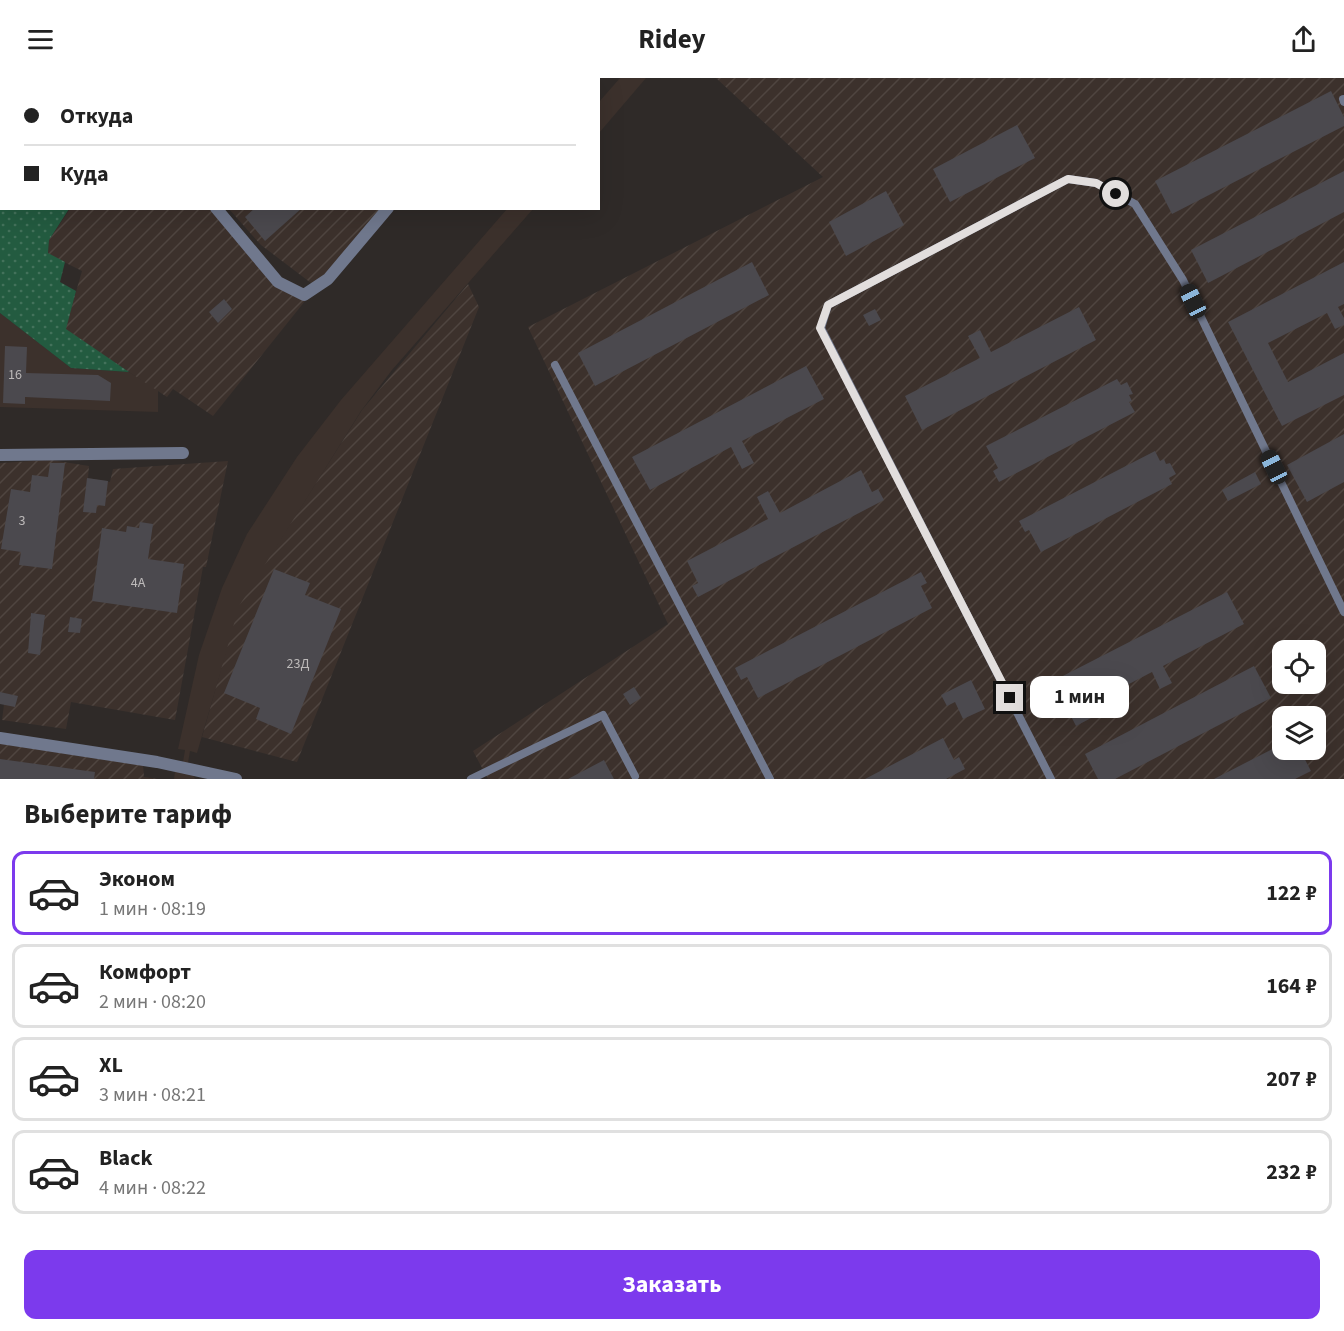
<!DOCTYPE html>
<html lang="ru">
<head>
<meta charset="utf-8">
<style>
	:root { --surface:#fff; --page:#f6f6f6; --text:#222; --muted:#767676; --line:#e0e0e0; --accent:#7c3aed }
	body { margin:0; font-family:"Source Sans 3",sans-serif; background:var(--page); color:var(--text); height:100vh; display:flex; flex-direction:column; font-size:22px; white-space:nowrap }
	* { box-sizing:border-box; margin:0 }
	p { font-size:20px; color:var(--muted) }
	.icon { flex:none; width:33px; height:33px; fill:none; stroke:currentColor; stroke-width:2; stroke-linecap:round; stroke-linejoin:round }
	.map { position:relative; height:701px; overflow:hidden }
	.details { display:flex; flex-direction:column; background:var(--surface); flex:1 }
	.details>* { flex:none }
	.hud { position:absolute; left:0px; top:0px; width:600px; height:132px; box-shadow:0 6px 24px #0002; display:grid; align-content:center; height:132px; padding:0 24px; background:var(--surface) }
	.buttons { position:absolute; left:1272px; top:562px; display:grid; gap:12px }
	.buttons a { display:grid; place-items:center; width:54px; height:54px; border-radius:12px; background:var(--surface); box-shadow:0 6px 24px #0002; font-size:30px }
	.end { position:absolute; width:27px; height:27px; margin:-14px; border:8px solid #e2dedd; background:#111; box-shadow:0 0 0 3px #111 }
	.from { border-radius:50% }
	.bubble { position:absolute; height:42px; border-radius:12px; background:var(--surface); box-shadow:0 6px 24px #0002; font-size:20px; font-weight:700; line-height:42px; text-align:center }
	.car { position:absolute; width:18px; height:36px; margin:-18px -9px; border-radius:8px; box-shadow:0 0 4px 2px #0007; background:linear-gradient(#222 24%,#8ab4d8 0 40%,#222 0 76%,#8ab4d8 0 86%,#222 0) }
	.hud b { display:flex; align-items:center; gap:21px; height:57px; font-size:22px }
	.hud b+b { border-top:2px solid var(--line) }
	.hud i { width:15px; height:15px; background:var(--text) }
	ul { padding:0; list-style:none }
	li { display:flex; align-items:center; gap:18px; height:84px; margin:0 12px 9px; padding:0 12px; border:3px solid var(--line); border-radius:12px }
	li div { flex:1 }
	li b { display:block; font-size:22px }
	li em { font-style:normal; font-weight:700 }
	li.current { border-color:var(--accent) }
	li>.icon { width:54px; height:54px; stroke-width:1.5 }
	h2 { padding:0 24px; font-size:27px; line-height:72px }
	.button { display:flex; gap:12px; margin-top:auto; padding:12px 24px }
	.button a { flex:1; height:69px; border-radius:12px; background:var(--accent); color:#fff; font-size:24px; font-weight:700; line-height:69px; text-align:center }
	header { display:flex; justify-content:space-between; align-items:center; height:78px; padding:0 24px; background:var(--surface); font-size:27px; font-weight:700 }
	.map>svg:first-child { display:block }
	.built { fill:#3c312c }
	.industrial { fill:url(#industrial-furrows); fill-rule:evenodd }
	.grass { fill:url(#grass-dots) }
	.building { fill:#4b494e }
	.lines { fill:none; stroke-linecap:round; stroke-linejoin:round }
	.lane { stroke:#70788d; stroke-width:8 }
	.street { stroke:#70788d; stroke-width:12 }
	.route { stroke:#e2dedd; stroke-width:8 }
	.labels { text-anchor:middle; dominant-baseline:central; stroke-width:5; stroke-linejoin:round; paint-order:stroke }
	.number-label { font-size:14px; fill:#bcb9b9 }
</style>
</head>
<body>
<header><svg class="icon" aria-label="menu" viewBox="0 0 24 24"><path d="M4 6h16M4 12h16M4 18h16"/></svg>Ridey<svg class="icon" aria-label="share" viewBox="0 0 24 24"><path d="M12 15V3M7 8l5-5 5 5M5 13v7h14v-7"/></svg></header>
<div class="map">
<svg width="1344" height="701" viewBox="0 0 1344 701">
	<defs>
		<pattern id="industrial-furrows" width="10" height="10" patternUnits="userSpaceOnUse" patternTransform="scale(1.5)"><rect width="10" height="10" fill="#3c312c"/><path d="M-1 1l2-2M0 10L10 0M9 11l2-2" fill="none" stroke="#4f4540"/></pattern>
		<pattern id="grass-dots" width="8" height="8" patternUnits="userSpaceOnUse" patternTransform="scale(1.5)"><rect width="8" height="8" fill="#235b40"/><path d="M2 2h.1M6 6h.1" fill="none" stroke="#43725b" stroke-width="1.8" stroke-linecap="round"/></pattern>
	</defs>
	<rect width="100%" height="100%" fill="#2f2a28"/>
	<!-- built -->
	<g class="built">
		<polygon points="620,0 646,0 599,55 599,24"/>
		<polygon points="507,131 533,131 392,292 361,333 240,528 197,675 190,673 188,685 195,701 174,701 175,693 183,684 185,672 178,671 199,577 222,510 247,456 297,379 341,322"/>
		<polygon points="0,235 71,290 129,294 158,312 158,334 0,329"/>
	</g>
	<!-- industrial -->
	<g class="industrial">
		<path d="M716 0H1344V701H488L473 673 668 546 528 249 823 99ZM1282 573H1316V606H1282ZM1282 639H1316V672H1282Z"/>
		<polygon points="70,131 216,131 273,194 309,218 213,338 173,311 167,319 65,252 82,193 48,176 49,162"/>
		<polygon points="229,131 385,131 315,208 261,167"/>
		<polygon points="468,206 479,229 297,684 202,659 239,528 362,332"/>
		<polygon points="51,382 89,388 88,400 110,404 113,391 228,383 206,489 203,489 175,642 71,624 66,651 2,642 5,619 0,618 0,385"/>
		<polygon points="0,665 143,686 144,699 158,701 0,701"/>
	</g>
	<!-- grass -->
	<polygon class="grass" points="0,0 71,0 2,2 2,130 69,131 49,162 48,175 65,184 60,204 76,213 66,251 129,294 71,290 0,235"/>
	<!-- building -->
	<g class="building">
		<polygon points="1331,13 1344,39 1344,48 1172,136 1155,103"/>
		<polygon points="1017,47 1035,80 950,124 933,91"/>
		<polygon points="1344,93 1344,134 1208,205 1191,172"/>
		<polygon points="886,113 904,147 846,178 829,144"/>
		<polygon points="255,130 302,130 265,163 245,139"/>
		<polygon points="752,184 769,217 595,308 578,275"/>
		<polygon points="1344,184 1344,226 1338,229 1344,240 1344,247 1335,251 1327,235 1268,265 1288,304 1344,275 1344,317 1282,348 1228,244"/>
		<polygon points="224,221 232,231 218,245 209,234"/>
		<polygon points="1079,229 1096,262 922,352 905,318 980,280 968,258 980,252 991,274"/>
		<polygon points="875,231 881,242 869,248 863,237"/>
		<polygon points="5,268 27,269 26,295 98,297 111,305 110,323 25,319 25,326 3,325"/>
		<polygon points="806,288 824,321 742,363 754,385 742,391 731,369 650,412 632,379"/>
		<polygon points="1117,301 1121,307 1127,304 1133,316 1129,317 1132,323 1129,324 1135,334 999,404 993,393 998,390 986,368"/>
		<polygon points="1344,356 1344,404 1307,424 1287,387"/>
		<polygon points="1155,373 1160,383 1164,381 1166,386 1170,385 1176,396 1169,400 1172,406 1041,474 1029,452 1025,454 1019,443"/>
		<polygon points="50,385 65,385 52,491 19,487 21,474 1,471 11,411 30,414 32,397 48,399"/>
		<polygon points="861,392 872,414 878,411 884,422 698,519 692,508 698,505 687,483 768,441 757,419 768,413 780,435"/>
		<polygon points="1255,394 1261,406 1228,423 1222,412"/>
		<polygon points="87,400 108,403 105,428 97,427 96,435 83,434"/>
		<polygon points="140,444 153,446 148,481 184,486 177,535 92,523 102,450 126,454 127,448 139,450"/>
		<polygon points="274,491 310,505 305,517 341,531 291,656 256,641 260,630 224,615"/>
		<polygon points="921,494 927,505 921,508 932,530 758,620 747,599 741,602 735,590"/>
		<polygon points="1227,514 1244,546 1163,588 1172,605 1160,611 1152,594 1087,628 1093,639 1076,648 1053,603"/>
		<polygon points="31,535 45,537 40,577 28,575"/>
		<polygon points="70,539 82,541 80,555 68,554"/>
		<polygon points="1254,588 1271,620 1115,701 1098,701 1085,676"/>
		<polygon points="971,602 985,631 963,641 955,624 947,628 941,617"/>
		<polygon points="634,609 641,620 630,627 623,616"/>
		<polygon points="0,614 18,618 15,629 0,626"/>
		<polygon points="943,660 954,682 959,679 965,691 946,701 865,701"/>
		<polygon points="1282,666 1282,672 1300,672 1311,693 1295,701 1214,701"/>
		<polygon points="0,681 95,694 94,701 0,701"/>
		<polygon points="604,682 614,701 568,701"/>
	</g>
	<g class="lines">
		<!-- lane -->
		<g class="lane">
			<polyline points="1343,21 1344,24"/>
			<polyline points="555,287 770,701"/>
			<polyline points="471,701 603,637 635,698"/>
			<polyline points="1051,701 821,250 828,227 1068,101 1096,105 1135,126 1183,202 1344,534"/>
		</g>
		<!-- street -->
		<g class="street">
			<polyline points="98,0 100,2"/>
			<polyline points="498,2 500,0"/>
			<polyline points="216,130 278,204 304,217 328,201 388,130"/>
			<polyline points="0,377 183,375"/>
			<polyline points="0,660 157,684 236,701"/>
		</g>
	</g>
	<g class="lines">
		<!-- route -->
		<polyline class="route" points="1010,620 820,250 828,227 1068,101 1096,105 1116,116"/>
	</g>
	<g class="labels">
		<!-- number labels -->
		<g class="number-label">
			<text x="15" y="297">16</text>
			<text x="22" y="443">3</text>
			<text x="138" y="505">4А</text>
			<text x="298" y="586">23Д</text>
		</g>
	</g>
</svg>
<div class="buttons">
<a><svg class="icon" aria-label="locate" viewBox="0 0 24 24"><circle cx="12" cy="12" r="6"/><path d="M12 2v4M12 18v4M2 12h4M18 12h4"/></svg></a>
<a><svg class="icon" aria-label="layers" viewBox="0 0 24 24"><path d="M12 4l9 5-9 5-9-5zM3 14l9 5 9-5"/></svg></a>
</div>
<i class="end from" style="left:1116px;top:116px"></i>
<i class="end" style="left:1010px;top:620px"></i>
<div class="bubble" style="left:1030px;top:598px;width:99px">1 мин</div>
<i class="car" style="left:1193px;top:223px;rotate:334deg"></i>
<i class="car" style="left:1274px;top:389px;rotate:334deg"></i>
<div class="hud">
<b><i class="from"></i>Откуда</b>
<b><i></i>Куда</b>
</div>
</div>
<section class="details">
<h2>Выберите тариф</h2>
<ul>
<li class="current"><svg class="icon" aria-label="car" viewBox="0 0 24 24"><path d="M5 17H2v-5l4-1 3-4h7l3 4 3 1v5h-3M9 17h6M6 11h13"/><circle cx="7" cy="17" r="2"/><circle cx="17" cy="17" r="2"/></svg><div><b>Эконом</b><p>1 мин · 08:19</p></div><em>122 ₽</em></li>
<li><svg class="icon" aria-label="car" viewBox="0 0 24 24"><path d="M5 17H2v-5l4-1 3-4h7l3 4 3 1v5h-3M9 17h6M6 11h13"/><circle cx="7" cy="17" r="2"/><circle cx="17" cy="17" r="2"/></svg><div><b>Комфорт</b><p>2 мин · 08:20</p></div><em>164 ₽</em></li>
<li><svg class="icon" aria-label="car" viewBox="0 0 24 24"><path d="M5 17H2v-5l4-1 3-4h7l3 4 3 1v5h-3M9 17h6M6 11h13"/><circle cx="7" cy="17" r="2"/><circle cx="17" cy="17" r="2"/></svg><div><b>XL</b><p>3 мин · 08:21</p></div><em>207 ₽</em></li>
<li><svg class="icon" aria-label="car" viewBox="0 0 24 24"><path d="M5 17H2v-5l4-1 3-4h7l3 4 3 1v5h-3M9 17h6M6 11h13"/><circle cx="7" cy="17" r="2"/><circle cx="17" cy="17" r="2"/></svg><div><b>Black</b><p>4 мин · 08:22</p></div><em>232 ₽</em></li>
</ul>
<div class="button"><a>Заказать</a></div>
</section>
</body>
</html>
